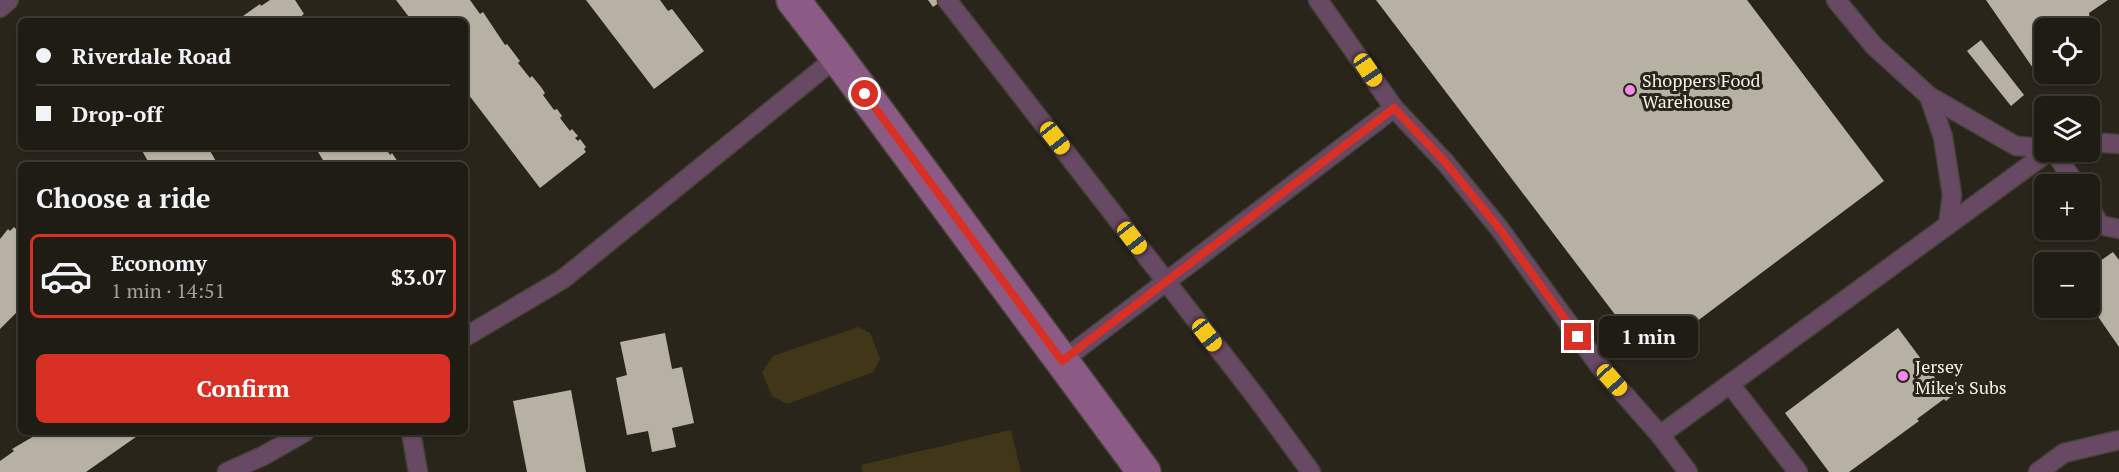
<!DOCTYPE html>
<html lang="en">
<head>
<meta charset="utf-8">
<style>
	:root { --surface:#1f1c14; --page:#27251d; --text:#f1f3f6; --muted:#a1a1a0; --line:#3c3a34; --accent:#d93025 }
	body { margin:0; font-family:"PT Serif",serif; background:var(--page); color:var(--text); height:100vh; display:flex; flex-direction:column; font-size:22px; white-space:nowrap }
	* { box-sizing:border-box; margin:0 }
	p { font-size:20px; color:var(--muted) }
	.icon { flex:none; width:33px; height:33px; fill:none; stroke:currentColor; stroke-width:2; stroke-linecap:round; stroke-linejoin:round }
	.map { position:relative; flex:1; overflow:hidden }
	.panel { position:absolute; left:18px; top:162px; width:450px; height:273px; display:flex; flex-direction:column; background:var(--surface); border-radius:9px; box-shadow:0 2px 4px #0004,0 0 0 2px var(--line) }
	.panel>* { flex:none }
	.top-card { position:absolute; left:18px; top:18px; width:450px; height:132px; border-radius:9px; box-shadow:0 2px 4px #0004,0 0 0 2px var(--line); display:grid; align-content:center; height:132px; padding:0 18px; background:var(--surface) }
	.tools { position:absolute; left:2034px; top:18px; display:grid; gap:12px }
	.tools a { display:grid; place-items:center; width:66px; height:66px; border-radius:9px; background:var(--surface); box-shadow:0 2px 4px #0004,0 0 0 2px var(--line); font-size:30px }
	.end { position:absolute; width:27px; height:27px; margin:-14px; border:8px solid #d93025; background:#fff; box-shadow:0 0 0 3px #fff }
	.from { border-radius:50% }
	.bubble { position:absolute; height:42px; border-radius:9px; background:var(--surface); box-shadow:0 2px 4px #0004,0 0 0 2px var(--line); font-size:20px; font-weight:600; line-height:42px; text-align:center }
	.car { position:absolute; width:18px; height:36px; margin:-18px -9px; border-radius:8px; box-shadow:0 0 4px 2px #0007; background:linear-gradient(#f5c518 24%,#345 0 40%,#f5c518 0 76%,#345 0 86%,#f5c518 0) }
	.top-card b { display:flex; align-items:center; gap:21px; height:57px; font-size:22px }
	.top-card b+b { border-top:2px solid var(--line) }
	.top-card i { width:15px; height:15px; background:var(--text) }
	ul { padding:0; list-style:none }
	li { display:flex; align-items:center; gap:18px; height:84px; margin:0 12px 9px; padding:0 6px; border:3px solid var(--line); border-radius:9px }
	li div { flex:1 }
	li b { display:block; font-size:22px }
	li em { font-style:normal; font-weight:600 }
	li.selected { border-color:var(--accent) }
	li>.icon { width:54px; height:54px; stroke-width:1.5 }
	h2 { padding:0 18px; font-size:27px; line-height:72px }
	.cta { display:flex; gap:12px; margin-top:auto; padding:12px 18px }
	.cta a { flex:1; height:69px; border-radius:9px; background:var(--accent); color:#fff; font-size:24px; font-weight:600; line-height:69px; text-align:center }
	.map>svg:first-child { display:block }
	.green { fill:#413718 }
	.building { fill:#b6b1a3; fill-rule:evenodd }
	.lines { fill:none; stroke-linecap:round; stroke-linejoin:round }
	.lane-casing { stroke:#454237; stroke-width:21 }
	.secondary-casing { stroke:#454237; stroke-width:36 }
	.lane { stroke:#674963; stroke-width:18 }
	.secondary { stroke:#8b5b86; stroke-width:33 }
	.route { stroke:#d93025; stroke-width:8 }
	.poi-dot { fill:#f688ed; stroke:#29251a; stroke-width:2 }
	.labels { text-anchor:middle; dominant-baseline:central; stroke-width:6; stroke-linejoin:round; paint-order:stroke }
	.poi-label { font-size:18px; fill:#f3f1e9; stroke:#29251a; text-anchor:start }
</style>
</head>
<body>
<div class="map">
<svg width="2119" height="472" viewBox="0 0 2119 472">
	<rect width="100%" height="100%" fill="#29251a"/>
	<!-- green -->
	<g class="green">
		<polygon points="858,327 870,333 880,359 873,372 787,404 772,396 762,372 773,356"/>
		<polygon points="1011,430 1021,472 863,472 861,465"/>
	</g>
	<!-- building -->
	<g class="building">
		<polygon points="270,0 295,0 304,14 302,15 305,21 236,21 260,4 261,6"/>
		<polygon points="396,0 470,0 480,14 483,12 505,45 507,44 520,61 518,63 530,78 532,76 541,87 545,93 543,95 554,110 557,109 562,116 560,118 570,131 572,129 578,136 575,138 578,141 580,139 586,147 584,149 586,152 540,188 465,90 465,21 412,21"/>
		<polygon points="586,0 660,0 668,11 672,9 704,51 654,89"/>
		<polygon points="928,0 943,0 933,7"/>
		<polygon points="1376,0 1747,0 1884,181 1648,358"/>
		<path d="M1986 0H2108L2089 13 2098 75 2042 81ZM2044 28H2090V74H2044Z"/>
		<polygon points="1981,40 2024,95 2011,106 1967,51"/>
		<polygon points="140,147 208,147 218,165 150,165"/>
		<polygon points="315,147 385,147 390,155 392,153 400,165 326,165"/>
		<polygon points="14,227 21,234 21,308 0,329 0,239 8,229 10,231"/>
		<polygon points="2113,252 2119,260 2119,347 2090,305 2090,268"/>
		<polygon points="1898,328 1944,390 1947,388 1953,395 1946,401 1944,399 1917,419 1919,421 1849,472 1829,472 1785,413"/>
		<polygon points="665,333 672,369 682,367 694,423 672,428 676,447 652,452 648,431 627,435 616,378 627,375 620,342"/>
		<polygon points="571,390 586,472 527,472 513,401"/>
		<polygon points="41,432 143,432 86,472 0,472 0,461 14,451 12,449"/>
	</g>
	<g class="lines">
		<defs>
			<g id="lane">
				<polyline points="947,0 1256,397 1311,472"/>
				<polyline points="1318,0 1394,108 1445,162 1499,228 1601,368 1660,435 1688,472"/>
				<polyline points="1836,0 1874,46 1929,96 2016,146 2044,148"/>
				<polyline points="0,8 9,0"/>
				<polyline points="1929,96 1943,137 1952,195 1948,225"/>
				<polyline points="2090,142 2119,144"/>
				<polyline points="2055,152 2075,184"/>
				<polyline points="2090,208 2100,225 2119,229"/>
				<polyline points="465,337 563,279 837,57"/>
				<polyline points="1062,361 1394,108"/>
				<polyline points="1730,384 1798,472"/>
				<polyline points="411,432 418,472"/>
				<polyline points="1660,435 2048,152"/>
				<polyline points="227,472 263,456 305,432"/>
				<polyline points="2038,472 2064,453 2119,440"/>
			</g>
			<polyline id="secondary" points="793,0 837,57 1144,472"/>
		</defs>
		<!-- lane casing -->
		<use href="#lane" class="lane-casing"/>
		<!-- secondary casing -->
		<use href="#secondary" class="secondary-casing"/>
		<!-- lane -->
		<use href="#lane" class="lane"/>
		<!-- secondary -->
		<use href="#secondary" class="secondary"/>
	</g>
	<g class="lines">
		<!-- route -->
		<polyline class="route" points="865,94 1062,361 1394,108 1445,162 1499,228 1578,337"/>
	</g>
	<!-- markers -->
	<g class="poi-dot">
		<circle cx="1630" cy="90" r="6"/>
		<circle cx="1903" cy="376" r="6"/>
	</g>
	<g class="labels">
		<!-- poi labels -->
		<g class="poi-label">
			<text x="1642" y="80">Shoppers Food<tspan x="1642" dy="21">Warehouse</tspan></text>
			<text x="1915" y="366">Jersey<tspan x="1915" dy="21">Mike's Subs</tspan></text>
		</g>
	</g>
</svg>
<div class="tools">
<a><svg class="icon" aria-label="locate" viewBox="0 0 24 24"><circle cx="12" cy="12" r="6"/><path d="M12 2v4M12 18v4M2 12h4M18 12h4"/></svg></a>
<a><svg class="icon" aria-label="layers" viewBox="0 0 24 24"><path d="M12 4l9 5-9 5-9-5zM3 14l9 5 9-5"/></svg></a>
<a>+</a>
<a>−</a>
</div>
<i class="end from" style="left:865px;top:94px"></i>
<i class="end" style="left:1578px;top:337px"></i>
<div class="bubble" style="left:1599px;top:316px;width:99px">1 min</div>
<i class="car" style="left:1368px;top:70px;rotate:146deg"></i>
<i class="car" style="left:1055px;top:138px;rotate:142deg"></i>
<i class="car" style="left:1132px;top:238px;rotate:142deg"></i>
<i class="car" style="left:1207px;top:335px;rotate:142deg"></i>
<i class="car" style="left:1612px;top:380px;rotate:138deg"></i>
<div class="top-card">
<b><i class="from"></i>Riverdale Road</b>
<b><i></i>Drop-off</b>
</div>
<section class="panel">
<h2>Choose a ride</h2>
<ul>
<li class="selected"><svg class="icon" aria-label="car" viewBox="0 0 24 24"><path d="M5 17H2v-5l4-1 3-4h7l3 4 3 1v5h-3M9 17h6M6 11h13"/><circle cx="7" cy="17" r="2"/><circle cx="17" cy="17" r="2"/></svg><div><b>Economy</b><p>1 min · 14:51</p></div><em>$3.07</em></li>
</ul>
<div class="cta"><a>Confirm</a></div>
</section>
</div>
</body>
</html>
